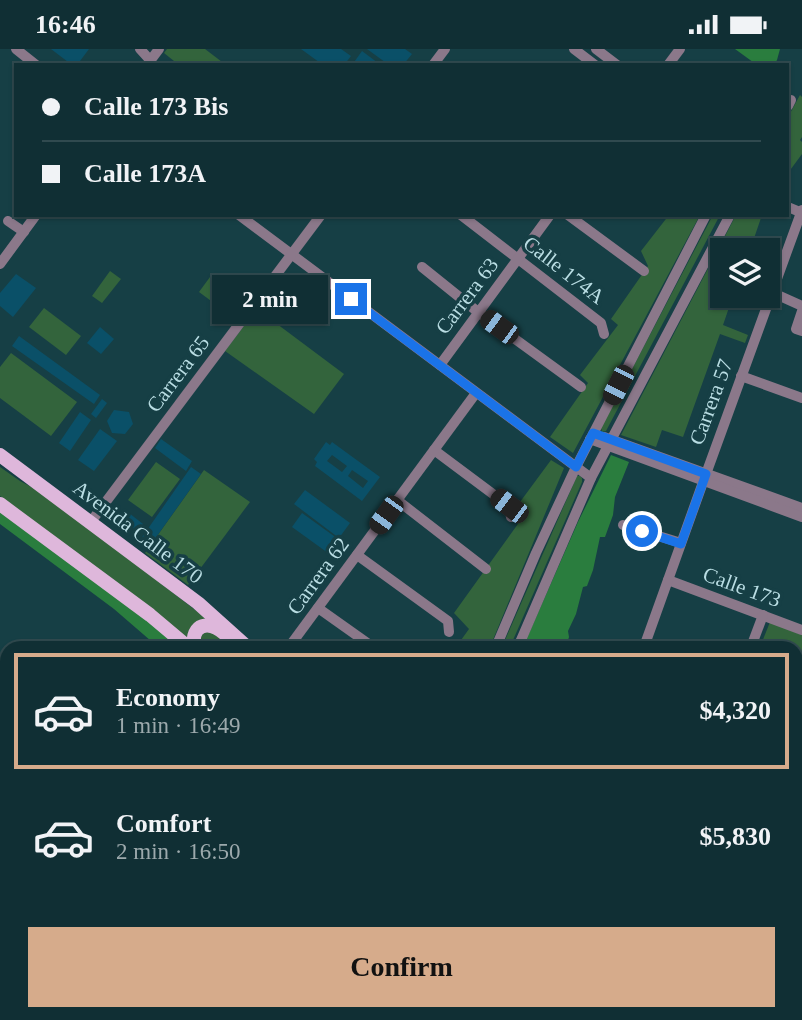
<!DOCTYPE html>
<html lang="en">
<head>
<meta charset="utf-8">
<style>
	:root { --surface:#102f34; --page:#19373c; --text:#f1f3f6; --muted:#9ca9ac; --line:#304a4f; --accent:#d6ab8b }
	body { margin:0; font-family:"Times New Roman",serif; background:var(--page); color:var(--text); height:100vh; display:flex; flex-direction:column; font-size:26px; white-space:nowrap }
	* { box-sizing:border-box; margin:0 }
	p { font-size:23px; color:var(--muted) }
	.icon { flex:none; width:38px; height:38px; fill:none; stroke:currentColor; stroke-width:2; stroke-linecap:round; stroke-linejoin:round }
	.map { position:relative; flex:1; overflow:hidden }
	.panel { position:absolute; left:0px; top:592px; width:803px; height:380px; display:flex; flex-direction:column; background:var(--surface); border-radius:21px 21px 0 0; box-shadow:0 2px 5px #0004,0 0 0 2px var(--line) }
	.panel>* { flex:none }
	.banner { position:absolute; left:14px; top:14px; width:775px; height:154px; border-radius:0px; box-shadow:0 2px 5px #0004,0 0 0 2px var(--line); display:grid; align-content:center; height:154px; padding:0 28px; background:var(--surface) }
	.fabs { position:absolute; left:710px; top:189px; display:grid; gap:14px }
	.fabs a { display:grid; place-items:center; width:70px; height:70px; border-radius:0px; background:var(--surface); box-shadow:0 2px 5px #0004,0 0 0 2px var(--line); font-size:35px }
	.end { position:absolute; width:32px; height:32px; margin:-16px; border:9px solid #1a73e8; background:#fff; box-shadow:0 0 0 4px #fff }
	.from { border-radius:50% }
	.bubble { position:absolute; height:49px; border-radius:0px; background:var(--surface); box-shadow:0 2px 5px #0004,0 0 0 2px var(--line); font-size:23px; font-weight:600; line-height:49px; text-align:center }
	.car { position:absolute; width:21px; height:42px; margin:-21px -10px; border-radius:9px; box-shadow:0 0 5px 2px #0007; background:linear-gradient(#222 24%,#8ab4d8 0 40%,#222 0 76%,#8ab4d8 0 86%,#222 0) }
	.banner b { display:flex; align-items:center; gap:24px; height:66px; font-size:26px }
	.banner b+b { border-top:2px solid var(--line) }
	.banner i { width:18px; height:18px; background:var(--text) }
	ul { padding:12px 0 0; list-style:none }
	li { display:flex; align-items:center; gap:21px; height:116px; margin:0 14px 10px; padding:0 14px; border:4px solid transparent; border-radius:0px }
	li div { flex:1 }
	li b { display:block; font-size:26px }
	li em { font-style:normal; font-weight:600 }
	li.current { border-color:var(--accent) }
	li>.icon { width:63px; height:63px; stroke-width:1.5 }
	.button { display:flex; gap:14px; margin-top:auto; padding:14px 28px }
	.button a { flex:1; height:80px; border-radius:0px; background:var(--accent); color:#111; font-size:28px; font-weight:600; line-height:80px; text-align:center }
	.status { display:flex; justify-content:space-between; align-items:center; height:49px; padding:0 35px; background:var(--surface); direction:ltr }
	.status svg { height:19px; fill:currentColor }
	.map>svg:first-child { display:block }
	.green { fill:#33643c }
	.forest { fill:#2a7d3e }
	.building { fill:#0a5068; fill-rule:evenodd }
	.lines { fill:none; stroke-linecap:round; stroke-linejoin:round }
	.minor { stroke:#8b788a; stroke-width:10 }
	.major { stroke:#deb7db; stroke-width:14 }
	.route { stroke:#1a73e8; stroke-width:9 }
	.labels { text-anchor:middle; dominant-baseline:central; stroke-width:7; stroke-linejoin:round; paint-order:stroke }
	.street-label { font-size:21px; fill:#b9dde3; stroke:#163f45 }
</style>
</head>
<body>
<div class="status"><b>16:46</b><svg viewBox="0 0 49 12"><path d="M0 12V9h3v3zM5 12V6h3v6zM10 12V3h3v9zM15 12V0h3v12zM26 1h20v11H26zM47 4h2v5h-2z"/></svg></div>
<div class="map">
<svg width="802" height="971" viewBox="0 0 802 971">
	<rect width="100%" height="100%" fill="#163f45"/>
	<!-- green -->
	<g class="green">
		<polygon points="167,0 205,0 226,16 179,16 164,4"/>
		<polygon points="800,46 802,48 802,88 800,91 802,93 802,105 788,124 788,68"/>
		<polygon points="669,166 700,166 573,404 550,388 588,334 580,326 618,276 611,270 648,217 641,202"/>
		<polygon points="713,166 720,166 606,382 602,383 601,379"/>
		<polygon points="736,166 762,166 750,201 723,201 723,247 733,247 723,276 748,286 745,294 720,285 683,388 662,381 656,398 621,386"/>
		<polygon points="110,222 121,230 102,254 92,247"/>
		<polygon points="210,228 237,248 226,263 199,243"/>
		<polygon points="44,259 81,287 66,306 29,278"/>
		<polygon points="257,260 344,325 314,365 225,302"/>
		<polygon points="11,304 77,353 51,387 0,349 0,318"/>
		<polygon points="551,411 564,419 490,598 456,598 469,580 454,564 528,461 520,453"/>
		<polygon points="156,413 180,430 152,468 128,451"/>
		<polygon points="0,418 20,432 43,444 207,570 189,591 0,447"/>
		<polygon points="204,421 250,453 188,536 145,504"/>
		<polygon points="577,427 580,427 582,429 582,433 510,598 502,598"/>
		<polygon points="770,573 802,586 802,652 796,668 796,598 760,598"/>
		<polygon points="204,581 222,586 233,598 200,598 201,584"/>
		<polygon points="7,650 7,694 0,704 0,659"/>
		<polygon points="303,964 330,964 366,971 302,971"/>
		<polygon points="555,964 589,964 605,968 605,971 553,971"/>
	</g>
	<!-- forest -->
	<g class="forest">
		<polygon points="735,0 780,0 777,11 774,16 757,16"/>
		<polygon points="611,406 629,413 615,448 613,466 605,488 600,488 593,521 587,537 583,538 576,565 568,582 569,588 566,598 523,598 578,473"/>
		<polygon points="0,459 146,567 180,598 158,598 114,560 0,475"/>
	</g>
	<!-- building -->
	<g class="building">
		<polygon points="51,0 89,0 77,16 72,16"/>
		<polygon points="301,0 341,0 351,7 344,16 323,16"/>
		<polygon points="367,0 405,0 412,5 403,16 389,16"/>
		<polygon points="362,2 378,14 377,16 352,16"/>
		<polygon points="16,225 36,239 13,268 0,257 0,244"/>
		<polygon points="100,278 114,290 101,305 87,294"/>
		<polygon points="19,287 100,346 94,355 12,297"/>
		<polygon points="102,350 107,354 96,369 91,365"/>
		<polygon points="114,361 129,363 133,375 125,385 112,384 107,372"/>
		<polygon points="80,363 91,371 70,402 59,394"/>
		<polygon points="100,380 117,392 94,422 78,411"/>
		<polygon points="161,390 192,412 186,422 155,399"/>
		<path d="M326 393 330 396 332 393 380 428 362 452 315 417 317 413 314 410ZM332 406 347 417 342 423 327 412ZM352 421 368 432 363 439 348 427Z"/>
		<polygon points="191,418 201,425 147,501 138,494"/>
		<polygon points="305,441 350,474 339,489 294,455"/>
		<polygon points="129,464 143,475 137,482 123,472"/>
		<polygon points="302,464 338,490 328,504 292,478"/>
		<polygon points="796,727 802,729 802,760 796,758"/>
		<polygon points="338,964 369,964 368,971 338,966"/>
	</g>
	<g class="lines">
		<!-- minor -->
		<g class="minor">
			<polyline points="16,0 36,16"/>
			<polyline points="140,0 150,11"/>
			<polyline points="574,0 595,16"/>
			<polyline points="596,0 617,16"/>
			<polyline points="147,16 159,0"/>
			<polyline points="433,16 445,0"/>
			<polyline points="668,16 680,0"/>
			<polyline points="788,57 791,51"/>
			<polyline points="788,158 802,164"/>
			<polyline points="239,166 591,429"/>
			<polyline points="461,166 601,274 604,285"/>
			<polyline points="568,166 644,222"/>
			<polyline points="8,172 24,183"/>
			<polyline points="0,215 36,166"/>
			<polyline points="422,218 478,263 581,338"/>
			<polyline points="771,243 802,257"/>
			<polyline points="802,262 796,280 802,282"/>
			<polyline points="440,316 550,166"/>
			<polyline points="741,327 802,349"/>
			<polyline points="604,388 802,459"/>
			<polyline points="590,390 802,468"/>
			<polyline points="434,401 509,457 511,468"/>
			<polyline points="397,451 486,520"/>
			<polyline points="90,474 321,166"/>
			<polyline points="623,476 681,494"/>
			<polyline points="357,506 448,572 449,583"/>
			<polyline points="668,531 802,581"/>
			<polyline points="318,559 373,598"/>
			<polyline points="289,598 476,344"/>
			<polyline points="496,598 536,504 576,418 706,166"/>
			<polyline points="518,598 591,429 730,166"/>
			<polyline points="644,598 706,425 802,161"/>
			<polyline points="751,598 763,566"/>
			<polyline points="796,697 802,683"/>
			<polyline points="796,766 802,768"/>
			<polyline points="0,936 7,938"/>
			<polyline points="122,964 152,971"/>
			<polyline points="762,964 764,971"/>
			<polyline points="162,971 166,964"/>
			<polyline points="386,971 388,964"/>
			<polyline points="405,971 407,964"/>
			<polyline points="613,971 615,964"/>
		</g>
		<!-- major -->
		<g class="major">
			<polyline points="0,406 198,554 247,598"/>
			<polyline points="0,455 150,566 188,598"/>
			<path d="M194 598C191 574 209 571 225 585"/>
			<polyline points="0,769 7,770"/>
			<polyline points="0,786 7,788"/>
			<polyline points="796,896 802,897"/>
			<polyline points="796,950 802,952"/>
		</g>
	</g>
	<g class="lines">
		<!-- route -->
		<polyline class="route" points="351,250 576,418 593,384 706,425 681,495 642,482"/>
	</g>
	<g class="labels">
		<!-- street labels -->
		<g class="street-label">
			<text transform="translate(564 221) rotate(38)">Calle 174A</text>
			<text transform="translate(467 247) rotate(-53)">Carrera 63</text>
			<text transform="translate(178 325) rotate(-53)">Carrera 65</text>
			<text transform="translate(711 353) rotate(-70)">Carrera 57</text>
			<text transform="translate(138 483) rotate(37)">Avenida Calle 170</text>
			<text transform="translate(318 527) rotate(-54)">Carrera 62</text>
			<text transform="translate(742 538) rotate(20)">Calle 173</text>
		</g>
	</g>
</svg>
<div class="fabs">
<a><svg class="icon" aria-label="layers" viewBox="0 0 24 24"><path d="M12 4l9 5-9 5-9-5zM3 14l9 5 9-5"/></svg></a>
</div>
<i class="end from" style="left:642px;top:482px"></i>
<i class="end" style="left:351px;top:250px"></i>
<div class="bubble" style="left:212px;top:226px;width:116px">2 min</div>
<i class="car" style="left:499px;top:278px;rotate:306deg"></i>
<i class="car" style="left:618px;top:336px;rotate:207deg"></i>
<i class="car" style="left:509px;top:457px;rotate:307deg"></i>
<i class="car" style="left:386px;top:466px;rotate:216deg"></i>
<div class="banner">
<b><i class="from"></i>Calle 173 Bis</b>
<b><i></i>Calle 173A</b>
</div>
<section class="panel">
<ul>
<li class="current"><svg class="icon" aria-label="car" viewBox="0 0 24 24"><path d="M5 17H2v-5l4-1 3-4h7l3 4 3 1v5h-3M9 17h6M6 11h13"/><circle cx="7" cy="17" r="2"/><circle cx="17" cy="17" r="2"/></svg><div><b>Economy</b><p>1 min · 16:49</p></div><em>$4,320</em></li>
<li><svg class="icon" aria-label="car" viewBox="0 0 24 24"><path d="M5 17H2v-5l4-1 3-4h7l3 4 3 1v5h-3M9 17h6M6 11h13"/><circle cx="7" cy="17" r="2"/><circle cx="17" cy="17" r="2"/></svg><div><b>Comfort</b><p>2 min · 16:50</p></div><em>$5,830</em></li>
</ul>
<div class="button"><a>Confirm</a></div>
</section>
</div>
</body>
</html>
